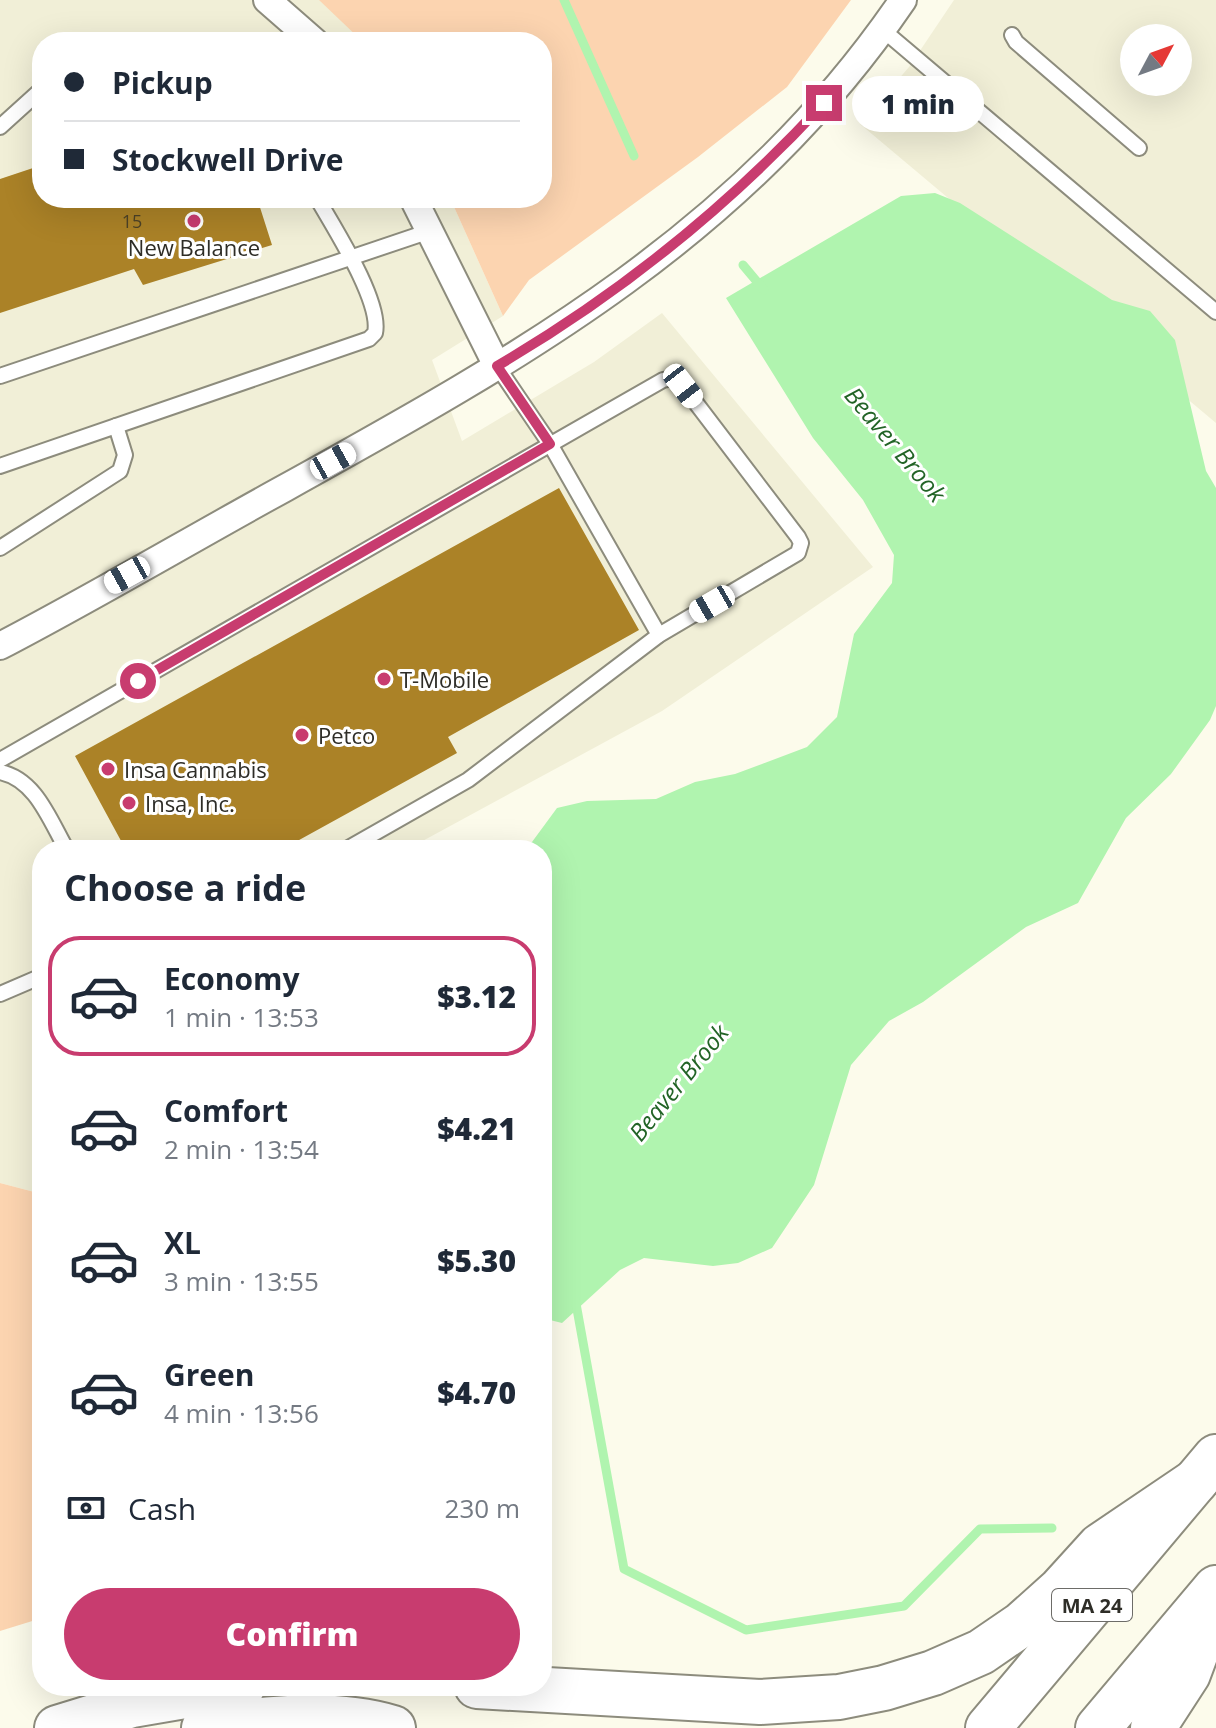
<!DOCTYPE html>
<html lang="en">
<head>
<meta charset="utf-8">
<style>
	:root { --surface:#fff; --page:#f2f2f3; --text:#1f2937; --muted:#747a83; --line:#e0e1e3; --accent:#c83c6f }
	body { margin:0; font-family:"Open Sans",sans-serif; background:var(--page); color:var(--text); height:100vh; display:flex; flex-direction:column; font-size:30px; white-space:nowrap }
	* { box-sizing:border-box; margin:0 }
	p { font-size:26px; color:var(--muted) }
	.icon { flex:none; width:44px; height:44px; fill:none; stroke:currentColor; stroke-width:2; stroke-linecap:round; stroke-linejoin:round }
	.map { position:relative; flex:1; overflow:hidden }
	.details { position:absolute; left:32px; top:840px; width:520px; height:856px; display:flex; flex-direction:column; background:var(--surface); border-radius:32px; box-shadow:0 8px 32px #0002 }
	.details>* { flex:none }
	.guide { position:absolute; left:32px; top:32px; width:520px; height:176px; border-radius:32px; box-shadow:0 8px 32px #0002; display:grid; align-content:center; height:176px; padding:0 32px; background:var(--surface) }
	.needle { width:52px; rotate:49deg }
	.buttons { position:absolute; left:1120px; top:24px; display:grid; gap:16px }
	.buttons a { display:grid; place-items:center; width:72px; height:72px; border-radius:50%; background:var(--surface); box-shadow:0 8px 32px #0002; font-size:40px }
	.end { position:absolute; width:36px; height:36px; margin:-18px; border:10px solid #c83c6f; background:#fff; box-shadow:0 0 0 4px #fff }
	.from { border-radius:50% }
	.bubble { position:absolute; height:56px; border-radius:28px; background:var(--surface); box-shadow:0 8px 32px #0002; font-size:26px; font-weight:800; line-height:56px; text-align:center }
	.car { position:absolute; width:24px; height:48px; margin:-24px -12px; border-radius:10px; box-shadow:0 0 6px 2px #0007; background:linear-gradient(#fff 24%,#345 0 40%,#fff 0 76%,#345 0 86%,#fff 0) }
	.guide b { display:flex; align-items:center; gap:28px; height:76px; font-size:30px }
	.guide b+b { border-top:2px solid var(--line) }
	.guide i { width:20px; height:20px; background:var(--text) }
	ul { padding:0; list-style:none }
	li { display:flex; align-items:center; gap:24px; height:120px; margin:0 16px 12px; padding:0 16px; border:4px solid transparent; border-radius:32px }
	li div { flex:1 }
	li b { display:block; font-size:30px }
	li em { font-style:normal; font-weight:800 }
	li.current { border-color:var(--accent) }
	li>.icon { width:72px; height:72px; stroke-width:1.5 }
	h2 { padding:0 32px; font-size:36px; line-height:96px }
	.pay { display:flex; align-items:center; gap:20px; height:88px; padding:0 32px; font-size:30px }
	.pay p { margin-inline-start:auto }
	.primary-button { display:flex; gap:16px; margin-top:auto; padding:16px 32px }
	.primary-button a { flex:1; height:92px; border-radius:48px; background:var(--accent); color:#fff; font-size:32px; font-weight:800; line-height:92px; text-align:center }
	.map>svg:first-child { display:block }
	.built { fill:#f1efd7; fill-rule:evenodd }
	.green { fill:#fcd4b0 }
	.water { fill:#b0f4af }
	.lines { fill:none; stroke-linecap:round; stroke-linejoin:round }
	.stream { stroke:#b0f4af; stroke-width:9 }
	.building { fill:#ab8227 }
	.service-casing { stroke:#8d8c7d; stroke-width:18 }
	.minor-casing { stroke:#8d8c7d; stroke-width:30 }
	.motorway-casing { stroke:#8d8c7d; stroke-width:48 }
	.service { stroke:#fff; stroke-width:14 }
	.minor { stroke:#fff; stroke-width:26 }
	.motorway { stroke:#fff; stroke-width:44 }
	.route { stroke:#c83c6f; stroke-width:10 }
	.poi-dot { fill:#c83c6f; stroke:#fff; stroke-width:3 }
	.labels { text-anchor:middle; dominant-baseline:central; stroke-width:6; stroke-linejoin:round; paint-order:stroke }
	.number-label { font-size:18px; fill:#4d4227 }
	.shield { fill:#fff; stroke:#6d6c68; stroke-width:2 }
	.shield-label { font-size:20px; font-weight:bold; fill:#2e2d27 }
	.poi-label { font-size:22px; fill:#2e2d27; stroke:#fff; text-anchor:start }
	.water-label { font-size:24px; font-style:italic; fill:#226426; stroke:#fff }
</style>
</head>
<body>
<div class="map">
<svg width="1216" height="1728" viewBox="0 0 1216 1728">
	<rect width="100%" height="100%" fill="#fcfbeb"/>
	<!-- built -->
	<g class="built">
		<polygon points="0,0 349,0 370,42 42,42 42,198 450,198 503,316 432,360 462,441 594,362 662,313 873,567 662,711 406,850 42,850 42,1194 0,1183"/>
		<path d="M954 0H1216V423L860 124 909 67ZM1134 38H1178V82H1134Z"/>
	</g>
	<!-- green -->
	<g class="green">
		<polygon points="319,0 851,0 787,87 698,157 529,280 503,316 450,198 542,198 542,42 363,42"/>
		<polygon points="0,1183 42,1194 42,1618 0,1631"/>
	</g>
	<!-- water -->
	<polygon class="water" points="935,193 960,203 1112,300 1150,311 1175,340 1206,471 1216,488 1216,706 1210,720 1171,774 1126,818 1078,903 1026,927 923,1002 889,1021 851,1065 814,1185 772,1248 738,1263 713,1266 644,1258 620,1270 562,1323 542,1318 542,850 518,850 532,842 557,808 587,801 656,799 695,782 735,774 807,747 837,717 854,634 892,583 894,555 863,500 813,438 726,298 901,196"/>
	<g class="lines">
		<!-- stream -->
		<g class="stream">
			<polyline points="564,0 634,156"/>
			<polyline points="743,265 764,290"/>
			<polyline points="575,1298 624,1569 746,1630 904,1606 980,1529 1052,1528"/>
		</g>
	</g>
	<!-- building -->
	<g class="building">
		<polygon points="42,165 42,198 257,198 272,245 143,285 134,269 0,313 0,179"/>
		<polygon points="559,488 639,630 448,737 457,753 281,850 126,850 75,756"/>
	</g>
	<g class="lines">
		<defs>
			<g id="service">
				<polyline points="883,30 1216,312"/>
				<polyline points="1012,35 1016,42 1139,148"/>
				<polyline points="0,127 42,89"/>
				<polyline points="497,366 550,444 659,635"/>
				<polyline points="0,376 430,231"/>
				<path d="M0 466 369 339 375 333C382 302 333 226 317 198"/>
				<polyline points="0,548 120,471 125,455 116,426"/>
				<polyline points="0,760 586,424 663,380 673,378 683,386 798,537 801,543 798,553 659,635 468,780 345,850"/>
				<path d="M0 772C36 779 50 821 67 850"/>
				<polyline points="0,994 42,976"/>
			</g>
			<g id="minor">
				<polyline points="267,0 315,42"/>
				<polyline points="413,198 497,366"/>
				<path d="M0 646C96 596 190 540 285 488 525 355 744 233 903 0"/>
			</g>
			<g id="motorway">
				<polyline points="477,1686 760,1702 839,1697 884,1688 933,1673 981,1652 1022,1624 1060,1590 1100,1546 1196,1481"/>
				<polyline points="57,1728 132,1705 243,1686"/>
				<path d="M204 1728C265 1718 332 1710 393 1728"/>
				<polyline points="988,1728 1216,1457"/>
				<polyline points="1098,1728 1216,1588"/>
				<polyline points="1153,1728 1188,1674 1212,1609"/>
			</g>
		</defs>
		<!-- service casing -->
		<use href="#service" class="service-casing"/>
		<!-- minor casing -->
		<use href="#minor" class="minor-casing"/>
		<!-- motorway casing -->
		<use href="#motorway" class="motorway-casing"/>
		<!-- service -->
		<use href="#service" class="service"/>
		<!-- minor -->
		<use href="#minor" class="minor"/>
		<!-- motorway -->
		<use href="#motorway" class="motorway"/>
	</g>
	<g class="lines">
		<!-- route -->
		<path class="route" d="M138 681 550 444 497 366C620 294 728 207 824 103"/>
	</g>
	<!-- markers -->
	<g class="poi-dot">
		<circle cx="194" cy="221" r="8"/>
		<circle cx="384" cy="679" r="8"/>
		<circle cx="302" cy="735" r="8"/>
		<circle cx="108" cy="769" r="8"/>
		<circle cx="129" cy="803" r="8"/>
	</g>
	<g class="labels">
		<!-- number labels -->
		<g class="number-label">
			<text x="132" y="221">15</text>
		</g>
		<!-- shield labels -->
		<rect class="shield" x="1052" y="1589" width="80" height="32" rx="6"/>
		<g class="shield-label">
			<text x="1092" y="1605">MA 24</text>
		</g>
		<!-- poi labels -->
		<g class="poi-label">
			<text x="194" y="247" text-anchor="middle">New Balance</text>
			<text x="400" y="679">T-Mobile</text>
			<text x="318" y="735">Petco</text>
			<text x="124" y="769">Insa Cannabis</text>
			<text x="145" y="803">Insa, Inc.</text>
		</g>
		<!-- water labels -->
		<g class="water-label">
			<text transform="translate(896 444) rotate(50)">Beaver Brook</text>
			<text transform="translate(678 1082) rotate(-51)">Beaver Brook</text>
		</g>
	</g>
</svg>
<div class="buttons">
<a><svg class="needle" viewBox="-14 -14 28 28"><path d="M0-13l5 13h-10z" fill="#e53935"/><path d="M0 13l5-13h-10z" fill="#747a83"/></svg></a>
</div>
<i class="end from" style="left:138px;top:681px"></i>
<i class="end" style="left:824px;top:103px"></i>
<div class="bubble" style="left:852px;top:76px;width:132px">1 min</div>
<i class="car" style="left:683px;top:386px;rotate:142deg"></i>
<i class="car" style="left:333px;top:461px;rotate:61deg"></i>
<i class="car" style="left:127px;top:575px;rotate:241deg"></i>
<i class="car" style="left:712px;top:604px;rotate:240deg"></i>
<div class="guide">
<b><i class="from"></i>Pickup</b>
<b><i></i>Stockwell Drive</b>
</div>
<section class="details">
<h2>Choose a ride</h2>
<ul>
<li class="current"><svg class="icon" aria-label="car" viewBox="0 0 24 24"><path d="M5 17H2v-5l4-1 3-4h7l3 4 3 1v5h-3M9 17h6M6 11h13"/><circle cx="7" cy="17" r="2"/><circle cx="17" cy="17" r="2"/></svg><div><b>Economy</b><p>1 min · 13:53</p></div><em>$3.12</em></li>
<li><svg class="icon" aria-label="car" viewBox="0 0 24 24"><path d="M5 17H2v-5l4-1 3-4h7l3 4 3 1v5h-3M9 17h6M6 11h13"/><circle cx="7" cy="17" r="2"/><circle cx="17" cy="17" r="2"/></svg><div><b>Comfort</b><p>2 min · 13:54</p></div><em>$4.21</em></li>
<li><svg class="icon" aria-label="car" viewBox="0 0 24 24"><path d="M5 17H2v-5l4-1 3-4h7l3 4 3 1v5h-3M9 17h6M6 11h13"/><circle cx="7" cy="17" r="2"/><circle cx="17" cy="17" r="2"/></svg><div><b>XL</b><p>3 min · 13:55</p></div><em>$5.30</em></li>
<li><svg class="icon" aria-label="car" viewBox="0 0 24 24"><path d="M5 17H2v-5l4-1 3-4h7l3 4 3 1v5h-3M9 17h6M6 11h13"/><circle cx="7" cy="17" r="2"/><circle cx="17" cy="17" r="2"/></svg><div><b>Green</b><p>4 min · 13:56</p></div><em>$4.70</em></li>
</ul>
<div class="pay"><svg class="icon" aria-label="cash" viewBox="0 0 24 24"><path d="M3 7h18v10H3z"/><circle cx="12" cy="12" r="2"/></svg>Cash<p>230 m</p></div>
<div class="primary-button"><a>Confirm</a></div>
</section>
</div>
</body>
</html>
